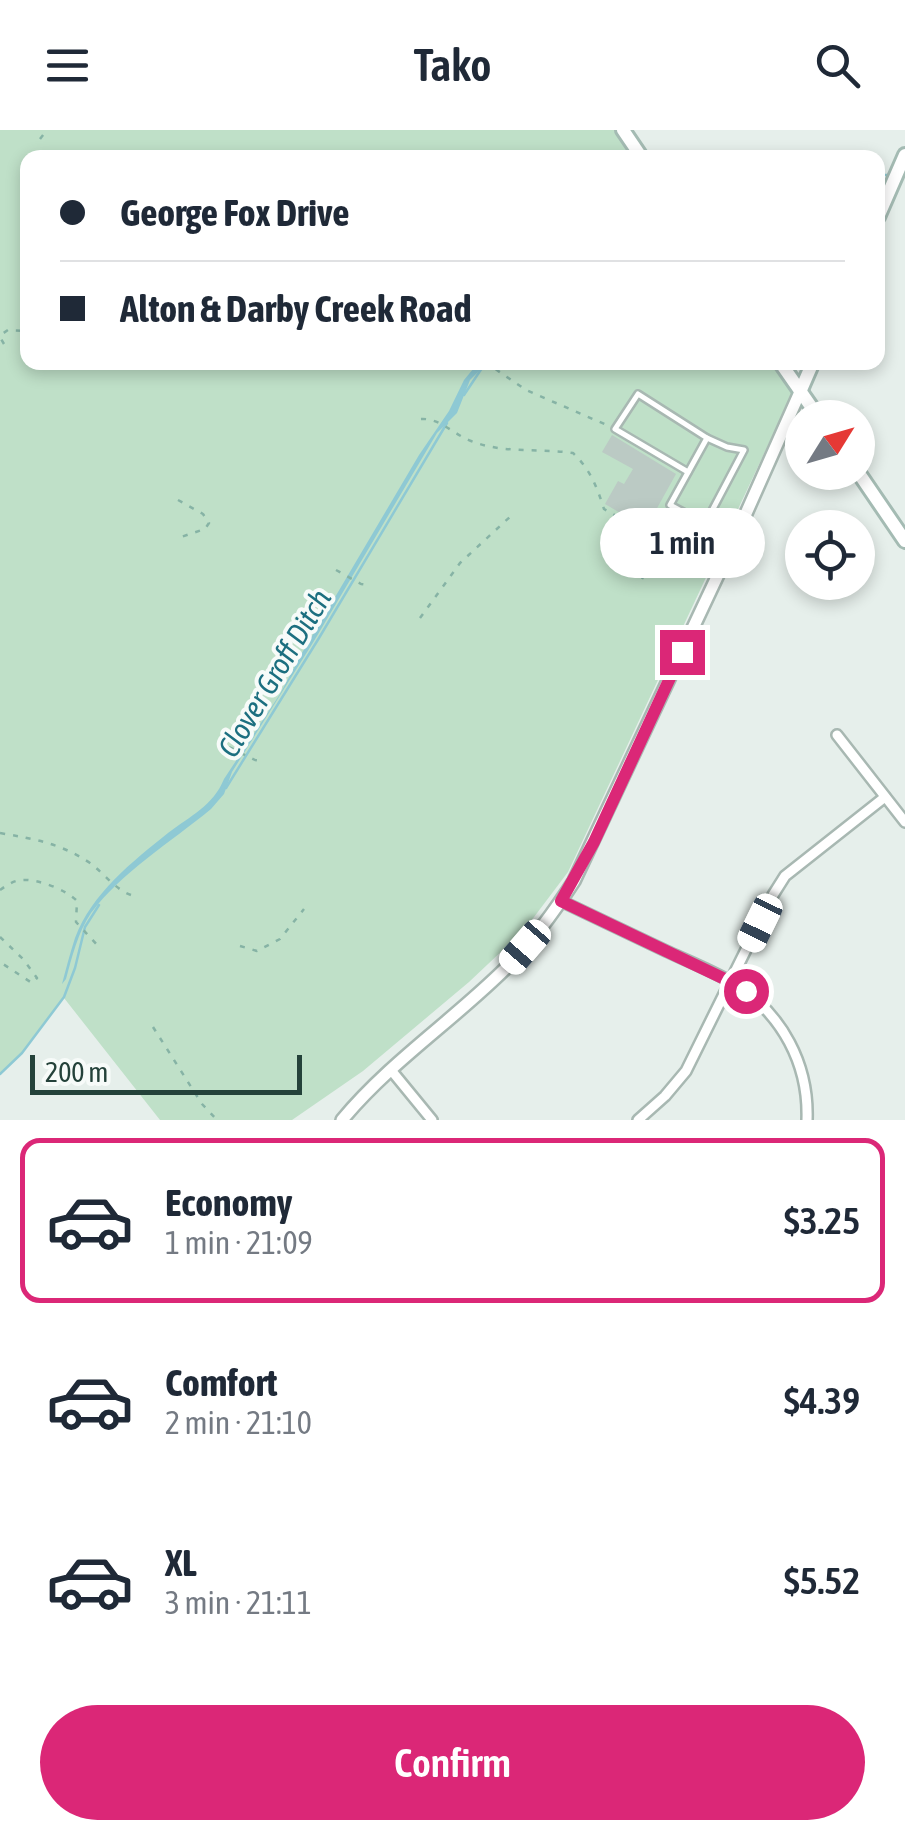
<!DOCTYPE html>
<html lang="en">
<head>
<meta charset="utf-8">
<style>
	:root { --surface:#fff; --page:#f2f2f3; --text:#1f2937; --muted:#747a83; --line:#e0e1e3; --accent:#db2777 }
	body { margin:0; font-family:"Asap Condensed",sans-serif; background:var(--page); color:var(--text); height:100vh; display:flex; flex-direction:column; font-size:38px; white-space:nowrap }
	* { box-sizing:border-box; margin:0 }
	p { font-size:32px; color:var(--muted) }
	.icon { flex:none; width:55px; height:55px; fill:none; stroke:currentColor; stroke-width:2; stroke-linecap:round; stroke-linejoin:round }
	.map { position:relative; height:990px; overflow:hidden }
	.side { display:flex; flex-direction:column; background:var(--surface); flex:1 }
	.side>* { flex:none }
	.top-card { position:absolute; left:20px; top:20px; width:865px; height:220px; border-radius:20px; box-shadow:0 5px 15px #0003; display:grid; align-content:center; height:220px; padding:0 40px; background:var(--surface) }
	.needle { width:65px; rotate:53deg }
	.fabs { position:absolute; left:785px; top:270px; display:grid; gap:20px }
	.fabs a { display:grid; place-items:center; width:90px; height:90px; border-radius:50%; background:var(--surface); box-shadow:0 5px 15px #0003; font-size:50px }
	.scale { position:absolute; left:30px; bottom:25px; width:272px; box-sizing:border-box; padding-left:10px; border:5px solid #24423a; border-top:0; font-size:28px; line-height:35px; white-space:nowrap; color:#24423a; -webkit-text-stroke:8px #f7fbf9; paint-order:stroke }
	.end { position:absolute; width:45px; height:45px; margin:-22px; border:12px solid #db2777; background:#fff; box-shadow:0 0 0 5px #fff }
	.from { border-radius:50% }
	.bubble { position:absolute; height:70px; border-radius:35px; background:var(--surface); box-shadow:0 5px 15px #0003; font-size:32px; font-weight:600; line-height:70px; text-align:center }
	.car { position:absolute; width:30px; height:60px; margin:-30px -15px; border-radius:12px; box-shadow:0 0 8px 2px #0007; background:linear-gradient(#fff 24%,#345 0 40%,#fff 0 76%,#345 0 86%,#fff 0) }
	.top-card b { display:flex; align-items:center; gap:35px; height:95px; font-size:38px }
	.top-card b+b { border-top:2px solid var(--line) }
	.top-card i { width:25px; height:25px; background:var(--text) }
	ul { padding:18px 0 0; list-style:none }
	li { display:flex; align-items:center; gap:30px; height:165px; margin:0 20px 15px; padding:0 20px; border:5px solid transparent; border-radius:20px }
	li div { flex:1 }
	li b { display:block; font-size:38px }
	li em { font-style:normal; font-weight:600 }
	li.active { border-color:var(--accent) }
	li>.icon { width:90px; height:90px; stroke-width:1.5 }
	.button { display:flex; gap:20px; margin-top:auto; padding:20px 40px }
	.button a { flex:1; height:115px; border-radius:60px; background:var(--accent); color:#fff; font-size:40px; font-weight:600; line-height:115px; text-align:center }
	header { display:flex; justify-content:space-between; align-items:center; height:130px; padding:0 40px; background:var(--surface); font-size:45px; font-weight:600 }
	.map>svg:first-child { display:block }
	.green { fill:#bfe0c8 }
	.water { fill:#8ec9d4 }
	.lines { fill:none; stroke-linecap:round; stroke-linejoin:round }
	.stream { stroke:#8ec9d4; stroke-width:2.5 }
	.building { fill:#bbcac4 }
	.service-casing { stroke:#a8b8b2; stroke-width:10 }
	.minor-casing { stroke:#a8b8b2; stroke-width:14 }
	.tertiary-casing { stroke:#a8b8b2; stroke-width:16 }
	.secondary-casing { stroke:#a4bbb3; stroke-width:18 }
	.path { stroke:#86b3a5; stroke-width:2.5; stroke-dasharray:5 8; stroke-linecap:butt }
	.service { stroke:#fff; stroke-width:5 }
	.minor { stroke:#fff; stroke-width:9 }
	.tertiary { stroke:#fff; stroke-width:11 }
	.secondary { stroke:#fff; stroke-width:12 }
	.route { stroke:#db2777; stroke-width:12 }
	.labels { text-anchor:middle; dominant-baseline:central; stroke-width:8; stroke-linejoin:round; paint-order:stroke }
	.water-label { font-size:30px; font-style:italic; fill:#1c6f80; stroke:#f7fbf9 }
</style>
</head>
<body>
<header><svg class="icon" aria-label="menu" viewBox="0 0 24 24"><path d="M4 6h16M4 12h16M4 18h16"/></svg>Tako<svg class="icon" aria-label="search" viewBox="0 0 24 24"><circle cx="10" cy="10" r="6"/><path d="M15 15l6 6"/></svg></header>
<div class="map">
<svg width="905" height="990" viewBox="0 0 905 990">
	<rect width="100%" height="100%" fill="#e6efeb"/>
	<!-- green -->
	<polygon class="green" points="0,0 614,0 632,27 28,28 28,232 771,232 792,264 568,742 525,799 469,852 363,941 292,990 160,990 64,868 22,923 0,944"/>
	<!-- water -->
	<path class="water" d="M478 233H487L470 250 457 283 437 303 314 511 232 642 224 664 211 679C171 712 122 742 91 783 78 802 72 827 66 849L62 854C66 839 70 823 75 808 92 763 132 732 168 703 190 686 213 676 224 649L280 564 302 523 419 325 449 281 464 250Z"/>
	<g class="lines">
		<!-- stream -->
		<g class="stream">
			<polyline points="878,45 889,45"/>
			<polyline points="464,265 486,232"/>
			<polyline points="226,658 319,508 447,293"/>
			<polyline points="0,944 22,923 64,867 75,838 85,797 99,775"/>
		</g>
	</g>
	<!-- building -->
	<polygon class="building" points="612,305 676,344 646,398 605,374 618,351 624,354 633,339 602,322"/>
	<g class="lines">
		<defs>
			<g id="service">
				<polyline points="688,342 615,299 638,264 707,308"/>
				<polyline points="705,394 744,320 727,317 707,308 670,375 732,408"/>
			</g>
			<g id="minor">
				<polyline points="837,605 905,692"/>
				<path d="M561 771C596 788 631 804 666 821 688 831 713 841 735 854 782 884 809 934 807 990"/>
				<polyline points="391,940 432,990"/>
				<polyline points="638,990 665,966 686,941 773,765 785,746 885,667"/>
			</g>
			<path id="tertiary" d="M342 990C390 932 454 890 507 837 532 812 554 782 574 751L732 415 800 262"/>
			<g id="secondary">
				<polyline points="623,0 642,28"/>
				<polyline points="878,87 905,25"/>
				<polyline points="780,232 819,288"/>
				<polyline points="800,262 813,232"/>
				<polyline points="858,342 905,411"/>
			</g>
		</defs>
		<!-- service casing -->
		<use href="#service" class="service-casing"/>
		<!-- minor casing -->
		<use href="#minor" class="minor-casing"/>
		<!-- tertiary casing -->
		<use href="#tertiary" class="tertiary-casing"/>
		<!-- secondary casing -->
		<use href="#secondary" class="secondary-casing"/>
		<!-- path -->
		<g class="path">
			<polyline points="40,9 47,0"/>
			<polyline points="4,214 1,209 2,204 8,200 28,201"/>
			<polyline points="485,232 526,260 609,296"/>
			<path d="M421 289C440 288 453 304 471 311 504 324 539 318 573 323 590 339 597 357 604 379L644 402 648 401"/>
			<polyline points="178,370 203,384 209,393 205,399 178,408"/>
			<polyline points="660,412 648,401 650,395 662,388"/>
			<polyline points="336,440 361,454 369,455"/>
			<polyline points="642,449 666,407 662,394 667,380"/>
			<polyline points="420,488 460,433 512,385"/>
			<polyline points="229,617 255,630 264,631"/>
			<path d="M0 703C34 709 60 713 90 733 105 744 116 761 134 766"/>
			<path d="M0 760C7 755 14 750 23 750 38 749 67 760 77 771L76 792 100 818"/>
			<polyline points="0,807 23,829 37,848 32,853 0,832"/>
			<polyline points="240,816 257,821 280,809 304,779"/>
			<polyline points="153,897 202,974 217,990"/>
		</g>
		<!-- service -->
		<use href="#service" class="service"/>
		<!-- minor -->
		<use href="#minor" class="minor"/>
		<!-- tertiary -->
		<use href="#tertiary" class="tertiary"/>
		<!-- secondary -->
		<use href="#secondary" class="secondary"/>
	</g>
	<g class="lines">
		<!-- route -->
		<polyline class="route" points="682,522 594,712 561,771 731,852 746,861"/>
	</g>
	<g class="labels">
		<!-- water labels -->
		<g class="water-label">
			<text transform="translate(274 543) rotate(-59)">Clover Groff Ditch</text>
		</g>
	</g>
</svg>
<div class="fabs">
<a><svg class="needle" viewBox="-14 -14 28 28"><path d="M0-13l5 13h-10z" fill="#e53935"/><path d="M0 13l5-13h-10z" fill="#747a83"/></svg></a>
<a><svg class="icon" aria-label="locate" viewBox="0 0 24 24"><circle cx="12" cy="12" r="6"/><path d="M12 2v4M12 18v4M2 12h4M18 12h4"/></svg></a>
</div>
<div class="scale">200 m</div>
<i class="end from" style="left:746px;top:861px"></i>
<i class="end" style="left:682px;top:522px"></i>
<div class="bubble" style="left:600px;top:378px;width:165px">1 min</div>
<i class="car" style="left:760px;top:793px;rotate:206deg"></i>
<i class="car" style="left:525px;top:817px;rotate:221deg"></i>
<div class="top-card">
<b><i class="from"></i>George Fox Drive</b>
<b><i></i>Alton &amp; Darby Creek Road</b>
</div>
</div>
<section class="side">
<ul>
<li class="active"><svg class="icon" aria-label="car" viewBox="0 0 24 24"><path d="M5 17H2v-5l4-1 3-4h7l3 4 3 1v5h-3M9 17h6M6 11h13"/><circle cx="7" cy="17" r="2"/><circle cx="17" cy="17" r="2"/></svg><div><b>Economy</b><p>1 min · 21:09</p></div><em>$3.25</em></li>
<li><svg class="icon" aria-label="car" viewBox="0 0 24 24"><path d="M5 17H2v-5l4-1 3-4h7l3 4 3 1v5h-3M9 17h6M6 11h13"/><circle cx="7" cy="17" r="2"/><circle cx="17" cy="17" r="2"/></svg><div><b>Comfort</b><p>2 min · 21:10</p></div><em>$4.39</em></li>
<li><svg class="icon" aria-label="car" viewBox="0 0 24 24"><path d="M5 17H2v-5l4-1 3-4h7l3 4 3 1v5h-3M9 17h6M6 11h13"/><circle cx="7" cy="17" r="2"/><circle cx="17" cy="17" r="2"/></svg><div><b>XL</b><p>3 min · 21:11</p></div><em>$5.52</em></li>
</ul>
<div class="button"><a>Confirm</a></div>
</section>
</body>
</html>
